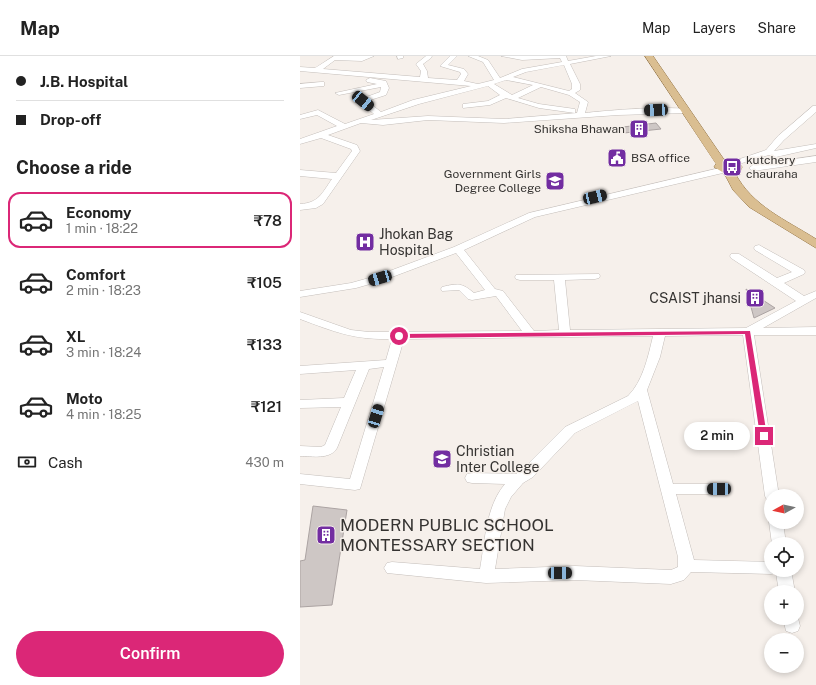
<!DOCTYPE html>
<html lang="en">
<head>
<meta charset="utf-8">
<style>
	:root { --surface:#fff; --page:#f2f2f2; --text:#222; --muted:#767676; --line:#e0e0e0; --accent:#db2777 }
	body { margin:0; font-family:"Public Sans",sans-serif; background:var(--page); color:var(--text); height:100vh; display:flex; flex-direction:column; font-size:15px; white-space:nowrap }
	* { box-sizing:border-box; margin:0 }
	p { font-size:13px; color:var(--muted) }
	.icon { flex:none; width:22px; height:22px; fill:none; stroke:currentColor; stroke-width:2; stroke-linecap:round; stroke-linejoin:round }
	.map { position:relative; flex:1; overflow:hidden }
	.details { display:flex; flex-direction:column; background:var(--surface); width:300px }
	.details>* { flex:none }
	.guide { display:grid; align-content:center; height:88px; padding:0 16px; background:var(--surface) }
	.needle { width:26px; rotate:262deg }
	.tools { position:absolute; left:464px; top:433px; display:grid; gap:8px }
	.tools a { display:grid; place-items:center; width:40px; height:40px; border-radius:50%; background:var(--surface); box-shadow:0 2px 6px #0003; font-size:20px }
	.end { position:absolute; width:18px; height:18px; margin:-9px; border:5px solid #db2777; background:#fff; box-shadow:0 0 0 2px #fff }
	.from { border-radius:50% }
	.bubble { position:absolute; height:28px; border-radius:14px; background:var(--surface); box-shadow:0 2px 6px #0003; font-size:13px; font-weight:600; line-height:28px; text-align:center }
	.car { position:absolute; width:12px; height:24px; margin:-12px -6px; border-radius:5px; box-shadow:0 0 3px 1px #0007; background:linear-gradient(#222 24%,#8ab4d8 0 40%,#222 0 76%,#8ab4d8 0 86%,#222 0) }
	.guide b { display:flex; align-items:center; gap:14px; height:38px; font-size:15px }
	.guide b+b { border-top:1px solid var(--line) }
	.guide i { width:10px; height:10px; background:var(--text) }
	ul { padding:0; list-style:none }
	li { display:flex; align-items:center; gap:12px; height:56px; margin:0 8px 6px; padding:0 8px; border:2px solid transparent; border-radius:12px }
	li div { flex:1 }
	li b { display:block; font-size:15px }
	li em { font-style:normal; font-weight:600 }
	li.selected { border-color:var(--accent) }
	li>.icon { width:36px; height:36px; stroke-width:1.5 }
	h2 { padding:0 16px; font-size:18px; line-height:48px }
	.pay { display:flex; align-items:center; gap:10px; height:44px; padding:0 16px; font-size:15px }
	.pay p { margin-inline-start:auto }
	.button { display:flex; gap:8px; margin-top:auto; padding:8px 16px }
	.button a { flex:1; height:46px; border-radius:24px; background:var(--accent); color:#fff; font-size:16px; font-weight:600; line-height:46px; text-align:center }
	header { display:flex; align-items:center; gap:24px; box-sizing:border-box; height:56px; padding:0 20px; background:var(--surface); border-bottom:1px solid var(--line) }
	header strong { font-size:19px }
	nav { display:flex; gap:22px; margin-inline-start:auto; font-size:14px }
	main { display:flex; flex:1; min-height:0 }
	.map>svg:first-child { display:block }
	.building { fill:#cec7c5; stroke:#aba3a2 }
	.lines { fill:none; stroke-linecap:round; stroke-linejoin:round }
	.minor-casing { stroke:#c4beba; stroke-width:1 }
	.major-casing { stroke:#917140; stroke-width:1 }
	.minor { fill:#fff; fill-rule:evenodd }
	.major { fill:#dabe91; fill-rule:evenodd }
	.route { fill:#db2777 }
	.labels { text-anchor:middle; dominant-baseline:central; stroke-width:3; stroke-linejoin:round; paint-order:stroke }
	.far-poi-label { font-size:12px; fill:#353331; stroke:#f6f0eb; text-anchor:end }
	.poi-label { font-size:14px; fill:#353331; stroke:#f6f0eb; text-anchor:start }
	.near-poi-label { font-size:17px; fill:#353331; stroke:#f6f0eb; text-anchor:start }
</style>
</head>
<body>
<header>
<strong>Map</strong>
<nav><a>Map</a><a>Layers</a><a>Share</a></nav>
</header>
<main>
<section class="details">
<div class="guide">
<b><i class="from"></i>J.B. Hospital</b>
<b><i></i>Drop-off</b>
</div>
<h2>Choose a ride</h2>
<ul>
<li class="selected"><svg class="icon" aria-label="car" viewBox="0 0 24 24"><path d="M5 17H2v-5l4-1 3-4h7l3 4 3 1v5h-3M9 17h6M6 11h13"/><circle cx="7" cy="17" r="2"/><circle cx="17" cy="17" r="2"/></svg><div><b>Economy</b><p>1 min · 18:22</p></div><em>₹78</em></li>
<li><svg class="icon" aria-label="car" viewBox="0 0 24 24"><path d="M5 17H2v-5l4-1 3-4h7l3 4 3 1v5h-3M9 17h6M6 11h13"/><circle cx="7" cy="17" r="2"/><circle cx="17" cy="17" r="2"/></svg><div><b>Comfort</b><p>2 min · 18:23</p></div><em>₹105</em></li>
<li><svg class="icon" aria-label="car" viewBox="0 0 24 24"><path d="M5 17H2v-5l4-1 3-4h7l3 4 3 1v5h-3M9 17h6M6 11h13"/><circle cx="7" cy="17" r="2"/><circle cx="17" cy="17" r="2"/></svg><div><b>XL</b><p>3 min · 18:24</p></div><em>₹133</em></li>
<li><svg class="icon" aria-label="car" viewBox="0 0 24 24"><path d="M5 17H2v-5l4-1 3-4h7l3 4 3 1v5h-3M9 17h6M6 11h13"/><circle cx="7" cy="17" r="2"/><circle cx="17" cy="17" r="2"/></svg><div><b>Moto</b><p>4 min · 18:25</p></div><em>₹121</em></li>
</ul>
<div class="pay"><svg class="icon" aria-label="cash" viewBox="0 0 24 24"><path d="M3 7h18v10H3z"/><circle cx="12" cy="12" r="2"/></svg>Cash<p>430 m</p></div>
<div class="button"><a>Confirm</a></div>
</section>
<div class="map">
<svg width="516" height="629" viewBox="0 0 516 629">
	<rect width="100%" height="100%" fill="#f6f0eb"/>
	<!-- building -->
	<g class="building">
		<polygon points="356,67 361,73 324,77 323,71"/>
		<polygon points="446,233 475,252 454,262"/>
		<polygon points="13,450 47,454 32,549 0,551 0,505 5,504"/>
	</g>
	<g class="lines">
		<defs>
			<g id="minor">
				<path d="M34 0H74L62 5 35 4 23 13 120 21 121 15 116 8 126 0H132L131 2 123 8 127 15 128 22 157 24 161 18 160 16 140 10 150 0H157L148 9 164 13 168 18 164 25 178 28 194 24 183 6 168 0H178L188 4 200 22 222 13 262 6 260 2 222 4 201 0H266L268 5 296 0H311L270 8 280 28V34L275 37 288 46 285 57C301 55 381 48 390 55L386 57 318 59 204 67 128 64 83 69 61 67 28 79 57 89 60 95 23 148 16 152 0 154V148C19 147 22 137 32 123L0 120V114L36 117 52 95 51 93 21 82 0 88V83L37 70 17 59 0 63V59L18 54 45 68 74 58 58 44 80 36 81 31 39 39 35 37 77 28 67 26 66 24 70 22 86 25 89 32 86 39 67 45 81 56 113 44 171 30 0 15V11L15 12ZM264 9 272 28V33L269 35 213 21 226 16ZM206 24 233 29 212 39 194 28ZM188 30 200 39 188 45 163 48V52L190 49 206 42 239 52 275 57V53L239 48 218 42 241 31 269 39 280 46 277 57 204 63 128 60 71 64 119 48Z"/>
				<polygon points="97,0 103,0 103,2 98,3"/>
				<polygon points="21,26 24,26 24,30 0,32 0,28"/>
				<polygon points="513,50 516,50 516,56 484,84 474,95 516,88 516,92 476,101 469,99 432,110 428,107 466,94 478,80"/>
				<polygon points="516,100 516,106 453,115 449,112 453,109"/>
				<path d="M424 111 427 112V116L235 161 164 194 195 233 203 235 234 275 259 274 254 224H220L216 223 215 221 216 219 299 218 300 220 299 222 295 223 265 224 270 274 446 272 496 245 431 202 430 200 431 198H439L477 222 492 216 455 194 454 192 455 190 459 189 504 214 505 216 504 218 484 227 504 240 516 235V242L463 272 516 271V279H454L479 440H471V445L467 444 465 440 443 279 365 280 360 301 347 334 373 428H419L424 429 426 433 424 437 419 438H376L394 504 471 506V514H491L495 536H479L476 517 471 518 391 516 384 524 371 528 275 524 186 527 87 517 84 512 87 507 92 506 180 513C185 485 186 450 205 428L172 427 167 426 165 422 167 418 172 417 216 418 223 413 265 371 328 340C343 325 348 301 353 280L104 283 60 433 55 434 0 428V418L50 423 84 311 69 313 37 392C30 404 12 400 0 400V390L21 391 25 389 41 351 0 352V344L44 342 56 314 0 318V310L86 304 92 283C54 284 35 276 0 263V256L51 274 69 276 222 275 196 240 172 244 168 243 159 234 142 235 141 233 142 231C158 227 162 227 174 237L185 234 156 197 84 224 56 232 0 241V235L51 227 76 220 154 191 229 157ZM338 345 378 501V511L371 514 275 510 195 513 205 453 211 441 223 427 233 421 275 377Z"/>
				<polygon points="471,462 471,466 483,466 486,488 472,488 469,466"/>
				<polygon points="497,558 500,570 498,575 492,577 486,575 483,562 497,562"/>
			</g>
			<path id="major" d="M345 0H353L425 105C433 104 438 104 442 111L440 116 435 117C452 150 486 164 516 183V192L449 151 433 134 424 117 414 111 416 108Z"/>
		</defs>
		<!-- minor casing -->
		<use href="#minor" class="minor-casing"/>
		<!-- major casing -->
		<use href="#major" class="major-casing"/>
		<!-- minor -->
		<use href="#minor" class="minor"/>
		<!-- major -->
		<use href="#major" class="major"/>
	</g>
	<!-- route -->
	<polygon class="route" points="450,275 467,380 464,383 460,380 445,278 99,282 96,280 99,278"/>
	<!-- icons -->
	<defs>
		<symbol id="building-square" viewBox="-11 -11 22 22"><rect x="-9" y="-9" width="18" height="18" rx="4" fill="#722da1" stroke="#f6f0eb"/><path d="M-4-6H4V6H1V3H-1V6H-4ZM-2.5-4.3h1.7v1.8h-1.7ZM.8-4.3h1.7v1.8H.8ZM-2.5-1h1.7V.8h-1.7ZM.8-1h1.7V.8H.8Z" fill="#fff"/></symbol>
		<symbol id="civic-square" viewBox="-11 -11 22 22"><rect x="-9" y="-9" width="18" height="18" rx="4" fill="#722da1" stroke="#f6f0eb"/><path d="M-.6-6.5H3V-4.5H.6V-3L4-1V1h2V6H-6V1h2V-1L-.6-3ZM-1.2 2.5V6h2.4V2.5Z" fill="#fff"/></symbol>
		<symbol id="bus-square" viewBox="-11 -11 22 22"><rect x="-9" y="-9" width="18" height="18" rx="4" fill="#722da1" stroke="#f6f0eb"/><path d="M-5-6H5V4H4V6H2V4H-2V6H-4V4H-5ZM-3.5-4V0h7V-4ZM-3.5 1.2v1.5H-2V1.2ZM2 1.2v1.5H3.5V1.2Z" fill="#fff"/></symbol>
		<symbol id="university-square" viewBox="-11 -11 22 22"><rect x="-9" y="-9" width="18" height="18" rx="4" fill="#722da1" stroke="#f6f0eb"/><path d="M0-5L7-2L0 1L-7-2ZM-4 1L0 2.5L4 1V4Q0 6-4 4Z" fill="#fff"/></symbol>
		<symbol id="hospital-square" viewBox="-11 -11 22 22"><rect x="-9" y="-9" width="18" height="18" rx="4" fill="#722da1" stroke="#f6f0eb"/><path d="M-5-5h3v3.5h4V-5h3V5h-3V1.5h-4V5h-3Z" fill="#fff"/></symbol>
	</defs>
	<g fill-rule="evenodd">
		<use href="#building-square" x="328" y="62" width="22" height="22"/>
		<use href="#civic-square" x="306" y="91" width="22" height="22"/>
		<use href="#bus-square" x="421" y="100" width="22" height="22"/>
		<use href="#university-square" x="244" y="114" width="22" height="22"/>
		<use href="#hospital-square" x="54" y="175" width="22" height="22"/>
		<use href="#building-square" x="444" y="231" width="22" height="22"/>
		<use href="#university-square" x="131" y="392" width="22" height="22"/>
		<use href="#building-square" x="15" y="468" width="22" height="22"/>
	</g>
	<g class="labels">
		<!-- far-poi labels -->
		<g class="far-poi-label">
			<text x="325" y="73">Shiksha Bhawan</text>
			<text x="331" y="102" text-anchor="start">BSA office</text>
			<text x="446" y="104" text-anchor="start">kutchery<tspan x="446" dy="14">chauraha</tspan></text>
			<text x="241" y="118">Government Girls<tspan x="241" dy="14">Degree College</tspan></text>
		</g>
		<!-- poi labels -->
		<g class="poi-label">
			<text x="79" y="178">Jhokan Bag<tspan x="79" dy="16">Hospital</tspan></text>
			<text x="441" y="242" text-anchor="end">CSAIST jhansi</text>
			<text x="156" y="395">Christian<tspan x="156" dy="16">Inter College</tspan></text>
		</g>
		<!-- near-poi labels -->
		<g class="near-poi-label">
			<text x="40" y="469">MODERN PUBLIC SCHOOL<tspan x="40" dy="20">MONTESSARY SECTION</tspan></text>
		</g>
	</g>
</svg>
<div class="tools">
<a><svg class="needle" viewBox="-14 -14 28 28"><path d="M0-13l5 13h-10z" fill="#e53935"/><path d="M0 13l5-13h-10z" fill="#767676"/></svg></a>
<a><svg class="icon" aria-label="locate" viewBox="0 0 24 24"><circle cx="12" cy="12" r="6"/><path d="M12 2v4M12 18v4M2 12h4M18 12h4"/></svg></a>
<a>+</a>
<a>−</a>
</div>
<i class="end from" style="left:99px;top:280px"></i>
<i class="end" style="left:464px;top:380px"></i>
<div class="bubble" style="left:384px;top:366px;width:66px">2 min</div>
<i class="car" style="left:63px;top:45px;rotate:129deg"></i>
<i class="car" style="left:356px;top:54px;rotate:267deg"></i>
<i class="car" style="left:295px;top:141px;rotate:77deg"></i>
<i class="car" style="left:80px;top:222px;rotate:254deg"></i>
<i class="car" style="left:76px;top:360px;rotate:17deg"></i>
<i class="car" style="left:419px;top:433px;rotate:270deg"></i>
<i class="car" style="left:260px;top:517px;rotate:90deg"></i>
</div>
</main>
</body>
</html>
